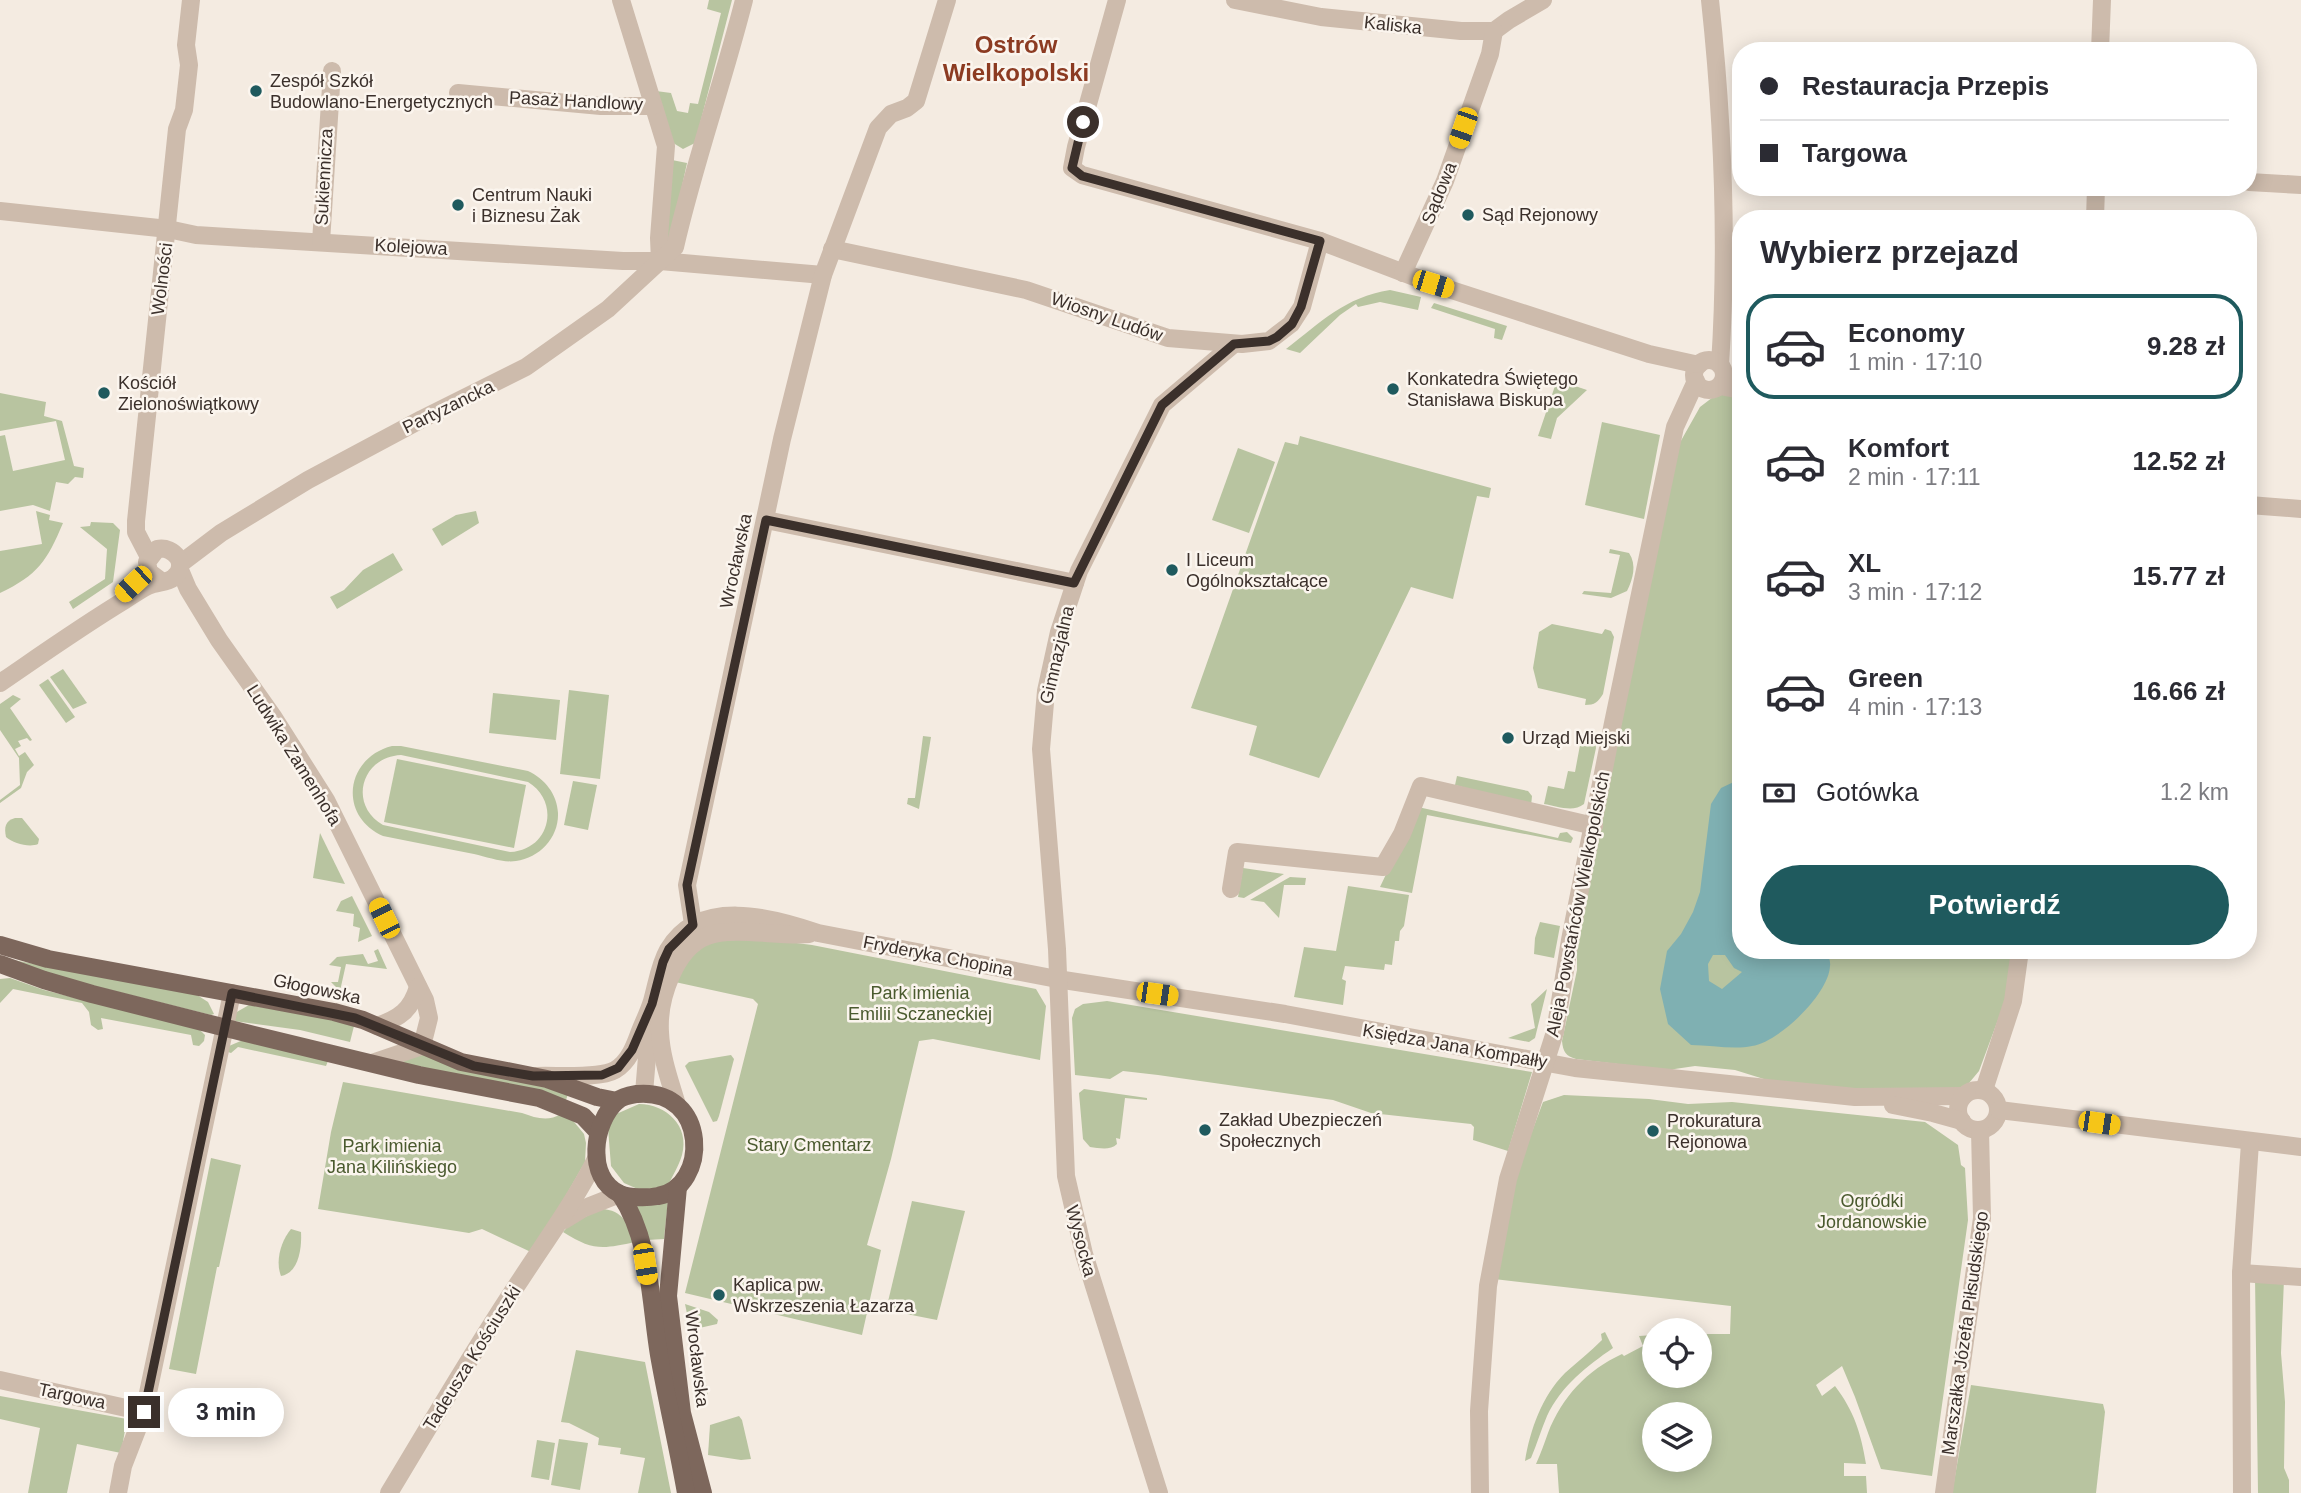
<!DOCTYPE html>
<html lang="pl">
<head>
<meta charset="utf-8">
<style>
	:root { --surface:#fff; --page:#f2f2f3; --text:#2b2b33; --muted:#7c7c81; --line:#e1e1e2; --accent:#1f5a5e }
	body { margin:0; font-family:Helvetica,sans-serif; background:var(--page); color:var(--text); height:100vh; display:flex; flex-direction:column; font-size:26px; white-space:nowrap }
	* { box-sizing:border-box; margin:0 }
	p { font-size:23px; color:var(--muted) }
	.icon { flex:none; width:38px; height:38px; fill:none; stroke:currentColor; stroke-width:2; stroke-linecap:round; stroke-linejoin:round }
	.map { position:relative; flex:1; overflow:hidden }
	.panel { position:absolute; left:1732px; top:210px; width:525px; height:749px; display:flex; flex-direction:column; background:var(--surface); border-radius:28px; box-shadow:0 4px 18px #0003 }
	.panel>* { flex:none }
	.hud { position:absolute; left:1732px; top:42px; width:525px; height:154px; border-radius:28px; box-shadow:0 4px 18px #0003; display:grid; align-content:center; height:154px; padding:0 28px; background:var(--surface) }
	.buttons { position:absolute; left:1642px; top:1318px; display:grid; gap:14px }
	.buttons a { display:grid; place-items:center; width:70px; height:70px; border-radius:50%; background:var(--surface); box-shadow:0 4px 18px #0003; font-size:35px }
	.end { position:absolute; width:32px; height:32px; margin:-16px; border:9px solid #3b302b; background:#fff; box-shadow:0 0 0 4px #fff }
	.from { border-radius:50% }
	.bubble { position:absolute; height:49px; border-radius:24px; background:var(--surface); box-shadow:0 4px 18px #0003; font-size:23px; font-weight:700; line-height:49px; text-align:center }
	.car { position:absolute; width:21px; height:42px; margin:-21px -10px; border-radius:9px; box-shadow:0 0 5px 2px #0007; background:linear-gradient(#f5c518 24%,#345 0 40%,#f5c518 0 76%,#345 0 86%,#f5c518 0) }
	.hud b { display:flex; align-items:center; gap:24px; height:66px; font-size:26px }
	.hud b+b { border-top:2px solid var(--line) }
	.hud i { width:18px; height:18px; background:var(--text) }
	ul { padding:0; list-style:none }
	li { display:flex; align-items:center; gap:21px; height:105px; margin:0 14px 10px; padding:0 14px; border:4px solid transparent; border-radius:28px }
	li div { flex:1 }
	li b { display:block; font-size:26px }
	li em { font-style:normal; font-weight:700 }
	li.selected { border-color:var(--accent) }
	li>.icon { width:63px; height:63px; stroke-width:1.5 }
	h2 { padding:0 28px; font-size:32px; line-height:84px }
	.pay { display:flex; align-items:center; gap:18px; height:77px; padding:0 28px; font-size:26px }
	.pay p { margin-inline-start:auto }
	.action { display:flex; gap:14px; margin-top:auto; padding:14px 28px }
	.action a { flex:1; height:80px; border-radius:42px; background:var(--accent); color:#fff; font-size:28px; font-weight:700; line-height:80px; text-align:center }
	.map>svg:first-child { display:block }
	.green { fill:#b8c4a0; fill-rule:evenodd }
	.water { fill:#7fb0b2; fill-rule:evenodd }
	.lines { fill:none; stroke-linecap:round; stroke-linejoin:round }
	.minor { stroke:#cdbbac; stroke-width:18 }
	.major { stroke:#7d675c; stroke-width:18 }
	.route { stroke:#3b302b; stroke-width:9 }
	.poi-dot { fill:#1f5a5e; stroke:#fbf5ee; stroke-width:2.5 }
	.labels { text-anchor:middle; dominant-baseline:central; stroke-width:5; stroke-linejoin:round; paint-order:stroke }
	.street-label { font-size:18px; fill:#3b302b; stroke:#fbf5ee }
	.poi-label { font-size:18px; fill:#3b302b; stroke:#fbf5ee; text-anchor:start }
	.park-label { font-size:18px; fill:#4a5a2e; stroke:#fbf5ee }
	.district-label { font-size:24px; font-weight:bold; fill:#8c3b22; stroke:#fbf5ee }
</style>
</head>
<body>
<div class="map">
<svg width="2301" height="1493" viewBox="0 0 2301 1493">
	<rect width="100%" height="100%" fill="#f4ebe1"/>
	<!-- green -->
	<g class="green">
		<polygon points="709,0 732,0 695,143 683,149 670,141 656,91 671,93 677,111 688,113 690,103 698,104 721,13 707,9"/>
		<polygon points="672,160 687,163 669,247 665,250"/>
		<path d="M1390 290 1421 297 1418 310 1380 302 1358 307 1356 304 1340 315 1300 353 1286 349C1321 322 1345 297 1390 290Z"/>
		<polygon points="1434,303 1507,326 1502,340 1494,338 1495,329 1431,308"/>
		<polygon points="1557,380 1587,390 1557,418 1551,439 1538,436"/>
		<polygon points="0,393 46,402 44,416 62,421 74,466 84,468 83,478 75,477 68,484 56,482 50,511 33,505 0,511 0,436 5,435 13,471 65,460 56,421 0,431"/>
		<path d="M1717 394 1741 397V950H2013L2005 1001 1979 1071 1969 1083 1954 1091H1871L1767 1080 1735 1070 1695 1066 1668 1070 1576 1059C1566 1056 1563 1052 1562 1041L1577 970V941L1678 446 1700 407Z"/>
		<polygon points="1602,422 1660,435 1644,519 1585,505"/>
		<polygon points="1300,436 1491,488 1489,498 1477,496 1453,599 1411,587 1319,778 1249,755 1257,726 1191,708 1285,442 1298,445"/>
		<polygon points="1238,448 1275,462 1249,533 1212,520"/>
		<path d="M36 511 50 515 49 520 63 523C47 561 38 575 0 593V551L42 544Z"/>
		<polygon points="476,511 479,523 442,546 432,529 456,515"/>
		<polygon points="91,522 113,523 120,530 113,582 73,609 69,602 105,579 107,549 80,527 90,526"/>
		<path d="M1610 549 1629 553C1637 565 1633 579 1627 591L1611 598 1582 594 1584 591 1611 593 1620 555 1609 553Z"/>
		<polygon points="393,553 403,570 337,609 330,597 344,590 363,570"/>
		<path d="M1552 624 1602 634 1605 629 1611 631 1614 637 1603 694C1598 702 1595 705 1585 705L1586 699 1538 688 1533 668 1539 632Z"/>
		<polygon points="63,669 87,703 73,709 50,677"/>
		<polygon points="48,679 75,717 66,723 39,685"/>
		<polygon points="569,690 609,695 600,779 560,774"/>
		<polygon points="493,693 560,700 556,740 489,733"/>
		<polygon points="13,695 21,699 10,708 32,740 30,741 27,738 18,741 21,746 15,749 19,756 25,752 34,765 27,772 21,788 0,803 0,800 20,785 19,758 0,730 0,704"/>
		<path d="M1588 732 1595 740 1596 748 1584 804C1573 813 1557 806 1544 804L1548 786 1564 789 1568 771 1575 772 1580 745 1584 746Z"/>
		<polygon points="923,736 931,737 919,809 907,804 908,798 915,798"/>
		<path d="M392 746H401L528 771C545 779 557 794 558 813 559 837 540 858 516 861 503 863 487 857 474 854 443 848 413 842 383 836 338 816 345 758 392 746ZM401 755 528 782C561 802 550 850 510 852L383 825C348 805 361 757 401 755Z"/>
		<polygon points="397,759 526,785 514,848 384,822"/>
		<polygon points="1457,776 1528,791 1532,796 1531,806 1455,785"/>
		<polygon points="573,781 597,785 588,830 564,825"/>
		<polygon points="1418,807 1558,838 1560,833 1567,832 1573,838 1571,843 1427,815 1412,893 1380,887"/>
		<path d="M15 818H22L39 839 38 844C29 848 13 843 6 837 4 827 5 821 15 818Z"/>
		<polygon points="320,833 345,884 313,878"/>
		<polygon points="1243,868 1284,874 1244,898 1238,897"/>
		<polygon points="1290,877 1306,878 1305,885 1284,885 1279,918 1264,902 1250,900"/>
		<polygon points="1348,886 1409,895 1404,926 1400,931 1399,941 1395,941 1392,965 1385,964 1384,970 1345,966 1342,979 1346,981 1343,1005 1294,997 1304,947 1336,951"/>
		<polygon points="352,896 372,936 358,942 360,928 353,926 354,914 336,911 341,901"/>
		<polygon points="1540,922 1560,926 1554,958 1534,954 1535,938"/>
		<polygon points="765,939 812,945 1036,989 1046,1006 1040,1060 933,1039 919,1041 891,1159 867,1245 881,1250 862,1335 685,1293 758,1004 753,999 675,982 689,954 710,941"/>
		<polygon points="378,949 387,969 346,964 340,991 331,982 338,982 341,967 329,965 337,957 363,954 368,964 378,961 374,951"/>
		<polygon points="13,960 194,993 208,1002 214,1014 211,1015 42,973"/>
		<polygon points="10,978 44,990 199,1029 205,1035 204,1041 199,1046 193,1045 191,1035 101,1018 103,1029 98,1030 91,1025 89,1012 82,1003 13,989 0,1003 0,979"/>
		<polygon points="1547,989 1535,1038 1529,1042 1508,1038 1535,1028 1531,1004"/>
		<polygon points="1107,1001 1532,1072 1508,1151 1473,1140 1474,1127 1471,1124 1371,1113 1333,1100 1158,1075 1123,1071 1110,1079 1075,1075 1072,1018 1075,1009 1083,1004"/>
		<polygon points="249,1005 337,1020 354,1026 350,1042 300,1030 234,1021 235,1013"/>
		<polygon points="243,1040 328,1061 326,1066 238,1047 231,1053 228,1052 229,1046"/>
		<polygon points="415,1050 568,1094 566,1100 395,1062"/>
		<polygon points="731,1055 734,1059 719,1116 717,1121 713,1122 685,1066 689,1062"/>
		<path d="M343 1082 522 1113C536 1118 548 1122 561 1114L570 1117 584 1134 586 1143 585 1162 533 1253 482 1229 469 1233 318 1209 331 1132Z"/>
		<path d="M1084 1089 1147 1098V1100L1125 1098 1120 1139 1116 1138 1117 1144C1110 1151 1099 1148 1090 1147L1083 1139 1079 1093Z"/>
		<path d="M1564 1095 1649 1099 1688 1104 1732 1102 1925 1122 1958 1145 1961 1165 1965 1168 1968 1220 1932 1476 1881 1469 1855 1397 1842 1366 1816 1385 1822 1396 1835 1386C1854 1411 1861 1433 1866 1464L1844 1463V1476H1866L1867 1493H1559L1557 1464H1536C1541 1453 1544 1444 1548 1433 1562 1397 1587 1370 1622 1354L1624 1356 1643 1346 1639 1336 1654 1335V1376H1699V1334H1730L1731 1306 1494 1279 1514 1180 1543 1102ZM1654 1414H1699V1460H1654Z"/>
		<path d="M639 1104C666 1104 690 1126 682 1155 679 1166 672 1176 668 1186L640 1190 624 1183 611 1166 608 1128 614 1115Z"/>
		<polygon points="211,1158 241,1165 219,1267 217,1267 196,1374 169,1369"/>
		<polygon points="634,1201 668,1201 664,1239 646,1240"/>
		<polygon points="912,1201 965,1211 937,1320 886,1310"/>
		<path d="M601 1209C624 1210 627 1224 636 1242 602 1249 593 1251 563 1232L569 1225Z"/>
		<path d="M291 1229 301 1232C302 1247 299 1273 281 1276 275 1261 281 1241 291 1229Z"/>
		<polygon points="2255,1277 2284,1279 2281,1353 2285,1402 2284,1468 2289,1480 2289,1493 2258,1493"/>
		<polygon points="685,1304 709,1312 718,1320 717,1324 695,1329 708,1395 701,1381"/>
		<path d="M1605 1332 1613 1348C1587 1366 1561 1386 1547 1416 1541 1430 1537 1444 1531 1458L1525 1461C1530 1430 1542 1396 1565 1373 1577 1362 1590 1352 1602 1340L1601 1334Z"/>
		<polygon points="576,1350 645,1362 671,1493 638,1493 645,1458 620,1454 621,1448 598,1445 599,1438 569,1423 561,1422"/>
		<polygon points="1971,1385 2103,1404 2105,1412 2096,1493 1952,1493"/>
		<polygon points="0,1396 127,1419 121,1453 77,1444 67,1493 28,1493 40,1428 0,1419"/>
		<polygon points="739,1416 742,1420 751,1459 741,1460 708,1455 710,1425"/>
		<polygon points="559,1439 588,1443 580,1490 551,1485"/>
		<polygon points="537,1440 555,1443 549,1480 531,1477"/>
	</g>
	<!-- water -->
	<path class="water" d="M1738 780 1741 781V950H1827C1828 955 1831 962 1830 966 1829 994 1779 1042 1752 1046 1734 1050 1711 1045 1691 1045L1668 1024 1660 989 1667 951 1681 934 1693 912 1700 892 1711 804 1721 788ZM1713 955H1725L1734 968 1742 972 1722 989 1709 981 1708 964Z"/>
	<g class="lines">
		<!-- minor -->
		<g class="minor">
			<polyline points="621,0 666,146 659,238 660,261"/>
			<polyline points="1117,0 1076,147 1072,168 1082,175 1320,241 1433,284 1649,354 1699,365"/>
			<polyline points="1235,0 1321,17 1461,31 1494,31 1509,20 1543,0"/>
			<path d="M1710 0C1723 121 1728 243 1720 365"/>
			<polyline points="2100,51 2102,0"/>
			<polyline points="458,93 601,106 653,106"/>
			<polyline points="2249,182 2301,185"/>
			<polyline points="0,211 168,229 196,235 623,261 660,261 823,275"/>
			<polyline points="2095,219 2096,187"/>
			<polyline points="321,242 332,71"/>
			<polyline points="832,249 1026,290 1168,338 1242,344 1269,341 1291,324 1302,307 1320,241"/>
			<polyline points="1403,273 1445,181 1490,54 1494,31"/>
			<circle cx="1709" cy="375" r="15"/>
			<polyline points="1720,386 1741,390"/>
			<polyline points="2249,505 2301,509"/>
			<polyline points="766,520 1075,583"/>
			<polyline points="149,557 136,532 136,521 177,129 184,110 189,65 186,45 191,0"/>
			<path d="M180 564 221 533 308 480 422 419 526 367 608 309 675 247C694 164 723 83 744 0"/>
			<polyline points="180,570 188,589 219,640 274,718 326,800 425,1000 429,1018 422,1046 372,1063"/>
			<path d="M0 683C41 655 82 626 125 600 133 595 140 590 148 586 156 582 167 583 173 578 190 566 174 545 157 549L147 562 149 572 161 581"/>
			<polyline points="1231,889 1237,852 1383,867 1402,834 1421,786 1594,826"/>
			<polyline points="693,924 687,885 782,439 823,275 878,128 891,114 907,108 916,101 947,0"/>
			<path d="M377 1026C400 1018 411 1010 418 987"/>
			<path d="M536 1076C556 1075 600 1079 615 1070 629 1062 635 1045 640 1031 644 1021 649 1011 652 1001 657 984 659 966 668 950 699 897 771 917 818 933L1057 979 1285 1014 1575 1068 1855 1097 1963 1096"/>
			<circle cx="1978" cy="1110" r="20"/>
			<polyline points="1984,1090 2013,1001 2020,950"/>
			<polyline points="644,1093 650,1021"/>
			<path d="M677 1105C670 1081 661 1057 660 1032 658 999 675 948 707 936 733 926 780 937 809 934"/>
			<polyline points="1893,1105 1933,1113 1962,1121"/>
			<polyline points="1999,1110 2301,1147"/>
			<polyline points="564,1220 582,1209 620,1194"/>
			<polyline points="2241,1273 2301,1277"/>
			<polyline points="0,1380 144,1412"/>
			<polyline points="118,1493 123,1466 144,1412 232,993"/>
			<path d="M389 1493C432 1422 474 1349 521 1279 547 1239 575 1201 597 1157"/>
			<polyline points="1159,1493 1084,1254 1066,1176 1057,949 1041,749 1046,691 1059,632 1079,571 1162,405 1234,344"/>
			<polyline points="1480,1493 1479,1411 1488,1286 1508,1179 1555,1032 1570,940 1613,723 1675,427 1696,381"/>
			<polyline points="1944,1493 1982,1218 1980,1130"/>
			<polyline points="2242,1493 2241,1273 2250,1143"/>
		</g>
		<!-- major -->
		<g class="major">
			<polyline points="0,945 48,959 334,1012 363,1020 461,1062 547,1079 597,1097 617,1101"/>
			<polyline points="0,964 44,980 92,994 246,1033 419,1075 539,1098 583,1116 598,1132"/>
			<path d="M637 1094C710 1088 709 1188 658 1196 647 1198 630 1198 620 1194 585 1178 593 1122 617 1101 623 1096 631 1095 637 1094Z"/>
			<polyline points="678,1187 668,1296 682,1413 703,1493"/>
			<path d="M620 1194C651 1240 650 1301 659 1355 667 1401 678 1447 686 1493"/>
		</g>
	</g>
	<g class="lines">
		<!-- route -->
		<polyline class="route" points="144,1412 232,993 355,1018 474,1066 533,1076 602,1075 618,1068 632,1050 652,1004 663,962 669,949 693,925 687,885 766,520 1074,583 1162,405 1234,344 1269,341 1277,337 1292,324 1301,307 1320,241 1082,176 1072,168 1083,122"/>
	</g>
	<!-- markers -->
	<g class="poi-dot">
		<circle cx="256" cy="91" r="7"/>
		<circle cx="458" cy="205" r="7"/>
		<circle cx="1468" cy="215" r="7"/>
		<circle cx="1393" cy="389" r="7"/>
		<circle cx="104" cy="393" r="7"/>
		<circle cx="1172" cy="570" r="7"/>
		<circle cx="1508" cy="738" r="7"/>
		<circle cx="1205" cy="1130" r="7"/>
		<circle cx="1653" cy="1131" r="7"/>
		<circle cx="719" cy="1295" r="7"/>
	</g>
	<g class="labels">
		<!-- street labels -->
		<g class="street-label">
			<text transform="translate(1393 25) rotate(6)">Kaliska</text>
			<text transform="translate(576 101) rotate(3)">Pasaż Handlowy</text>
			<text transform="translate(324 177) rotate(-87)">Sukiennicza</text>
			<text transform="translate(1439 193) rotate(-68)">Sądowa</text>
			<text transform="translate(411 247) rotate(3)">Kolejowa</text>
			<text transform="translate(162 279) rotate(-83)">Wolności</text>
			<text transform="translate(1107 317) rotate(19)">Wiosny Ludów</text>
			<text transform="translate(448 407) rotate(-26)">Partyzancka</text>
			<text transform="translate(736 561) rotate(-78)">Wrocławska</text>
			<text transform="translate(1057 655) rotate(-77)">Gimnazjalna</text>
			<text transform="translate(294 755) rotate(58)">Ludwika Zamenhofa</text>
			<text transform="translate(1578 904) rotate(-79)">Aleja Powstańców Wielkopolskich</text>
			<text transform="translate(938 956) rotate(11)">Fryderyka Chopina</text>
			<text transform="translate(317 989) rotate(12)">Głogowska</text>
			<text transform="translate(1455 1046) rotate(10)">Księdza Jana Kompałły</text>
			<text transform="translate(1081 1241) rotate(75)">Wysocka</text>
			<text transform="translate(1965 1333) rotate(-82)">Marszałka Józefa Piłsudskiego</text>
			<text transform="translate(472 1358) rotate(-58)">Tadeusza Kościuszki</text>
			<text transform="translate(697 1359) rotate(83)">Wrocławska</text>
			<text transform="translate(72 1396) rotate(12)">Targowa</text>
		</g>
		<!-- poi labels -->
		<g class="poi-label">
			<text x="270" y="81">Zespół Szkół<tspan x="270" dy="21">Budowlano-Energetycznych</tspan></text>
			<text x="472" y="195">Centrum Nauki<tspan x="472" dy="21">i Biznesu Żak</tspan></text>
			<text x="1482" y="215">Sąd Rejonowy</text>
			<text x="1407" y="379">Konkatedra Świętego<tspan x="1407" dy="21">Stanisława Biskupa</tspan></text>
			<text x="118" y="383">Kościół<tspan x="118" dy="21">Zielonoświątkowy</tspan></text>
			<text x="1186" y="560">I Liceum<tspan x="1186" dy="21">Ogólnokształcące</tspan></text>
			<text x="1522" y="738">Urząd Miejski</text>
			<text x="1219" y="1120">Zakład Ubezpieczeń<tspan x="1219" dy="21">Społecznych</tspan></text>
			<text x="1667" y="1121">Prokuratura<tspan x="1667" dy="21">Rejonowa</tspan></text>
			<text x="733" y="1285">Kaplica pw.<tspan x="733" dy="21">Wskrzeszenia Łazarza</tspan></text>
		</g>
		<!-- park labels -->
		<g class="park-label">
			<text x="920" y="993">Park imienia<tspan x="920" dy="21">Emilii Sczaneckiej</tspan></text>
			<text x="809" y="1145">Stary Cmentarz</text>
			<text x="392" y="1146">Park imienia<tspan x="392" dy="21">Jana Kilińskiego</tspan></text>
			<text x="1872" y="1201">Ogródki<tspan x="1872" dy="21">Jordanowskie</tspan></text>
		</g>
		<!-- district labels -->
		<g class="district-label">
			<text x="1016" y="44">Ostrów<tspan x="1016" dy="28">Wielkopolski</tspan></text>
		</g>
	</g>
</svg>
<div class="buttons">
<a><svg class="icon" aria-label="locate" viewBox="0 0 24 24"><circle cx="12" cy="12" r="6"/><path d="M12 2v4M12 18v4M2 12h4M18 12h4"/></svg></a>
<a><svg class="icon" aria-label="layers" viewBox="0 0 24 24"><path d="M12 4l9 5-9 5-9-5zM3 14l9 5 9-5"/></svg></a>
</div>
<i class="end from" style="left:1083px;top:122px"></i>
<i class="end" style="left:144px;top:1412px"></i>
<div class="bubble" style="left:168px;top:1388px;width:116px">3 min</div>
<i class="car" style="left:1463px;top:128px;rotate:199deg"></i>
<i class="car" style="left:1433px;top:284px;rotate:107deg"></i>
<i class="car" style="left:133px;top:584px;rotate:227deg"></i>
<i class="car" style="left:384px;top:918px;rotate:334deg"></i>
<i class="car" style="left:1157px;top:994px;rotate:98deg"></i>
<i class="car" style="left:2099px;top:1123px;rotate:98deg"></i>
<i class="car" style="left:645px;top:1264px;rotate:171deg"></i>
<div class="hud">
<b><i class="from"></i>Restauracja Przepis</b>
<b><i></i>Targowa</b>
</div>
<section class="panel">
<h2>Wybierz przejazd</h2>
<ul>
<li class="selected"><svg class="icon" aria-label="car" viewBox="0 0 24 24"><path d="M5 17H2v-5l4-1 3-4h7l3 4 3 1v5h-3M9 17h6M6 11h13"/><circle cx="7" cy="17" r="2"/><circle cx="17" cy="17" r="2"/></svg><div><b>Economy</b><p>1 min · 17:10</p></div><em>9.28 zł</em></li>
<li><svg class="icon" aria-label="car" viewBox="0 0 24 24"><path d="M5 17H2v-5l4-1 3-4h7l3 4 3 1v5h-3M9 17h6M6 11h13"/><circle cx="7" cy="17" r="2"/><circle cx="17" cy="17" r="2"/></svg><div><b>Komfort</b><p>2 min · 17:11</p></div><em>12.52 zł</em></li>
<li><svg class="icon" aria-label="car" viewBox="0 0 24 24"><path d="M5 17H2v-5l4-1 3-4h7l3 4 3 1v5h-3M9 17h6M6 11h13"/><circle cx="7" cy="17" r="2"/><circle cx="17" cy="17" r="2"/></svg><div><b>XL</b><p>3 min · 17:12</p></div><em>15.77 zł</em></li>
<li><svg class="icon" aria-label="car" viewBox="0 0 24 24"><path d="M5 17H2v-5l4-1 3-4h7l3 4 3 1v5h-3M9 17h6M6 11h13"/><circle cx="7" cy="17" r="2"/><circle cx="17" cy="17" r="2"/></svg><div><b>Green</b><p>4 min · 17:13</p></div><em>16.66 zł</em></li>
</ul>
<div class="pay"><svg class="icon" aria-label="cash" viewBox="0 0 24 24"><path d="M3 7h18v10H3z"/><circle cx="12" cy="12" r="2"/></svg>Gotówka<p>1.2 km</p></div>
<div class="action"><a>Potwierdź</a></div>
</section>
</div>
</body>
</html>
